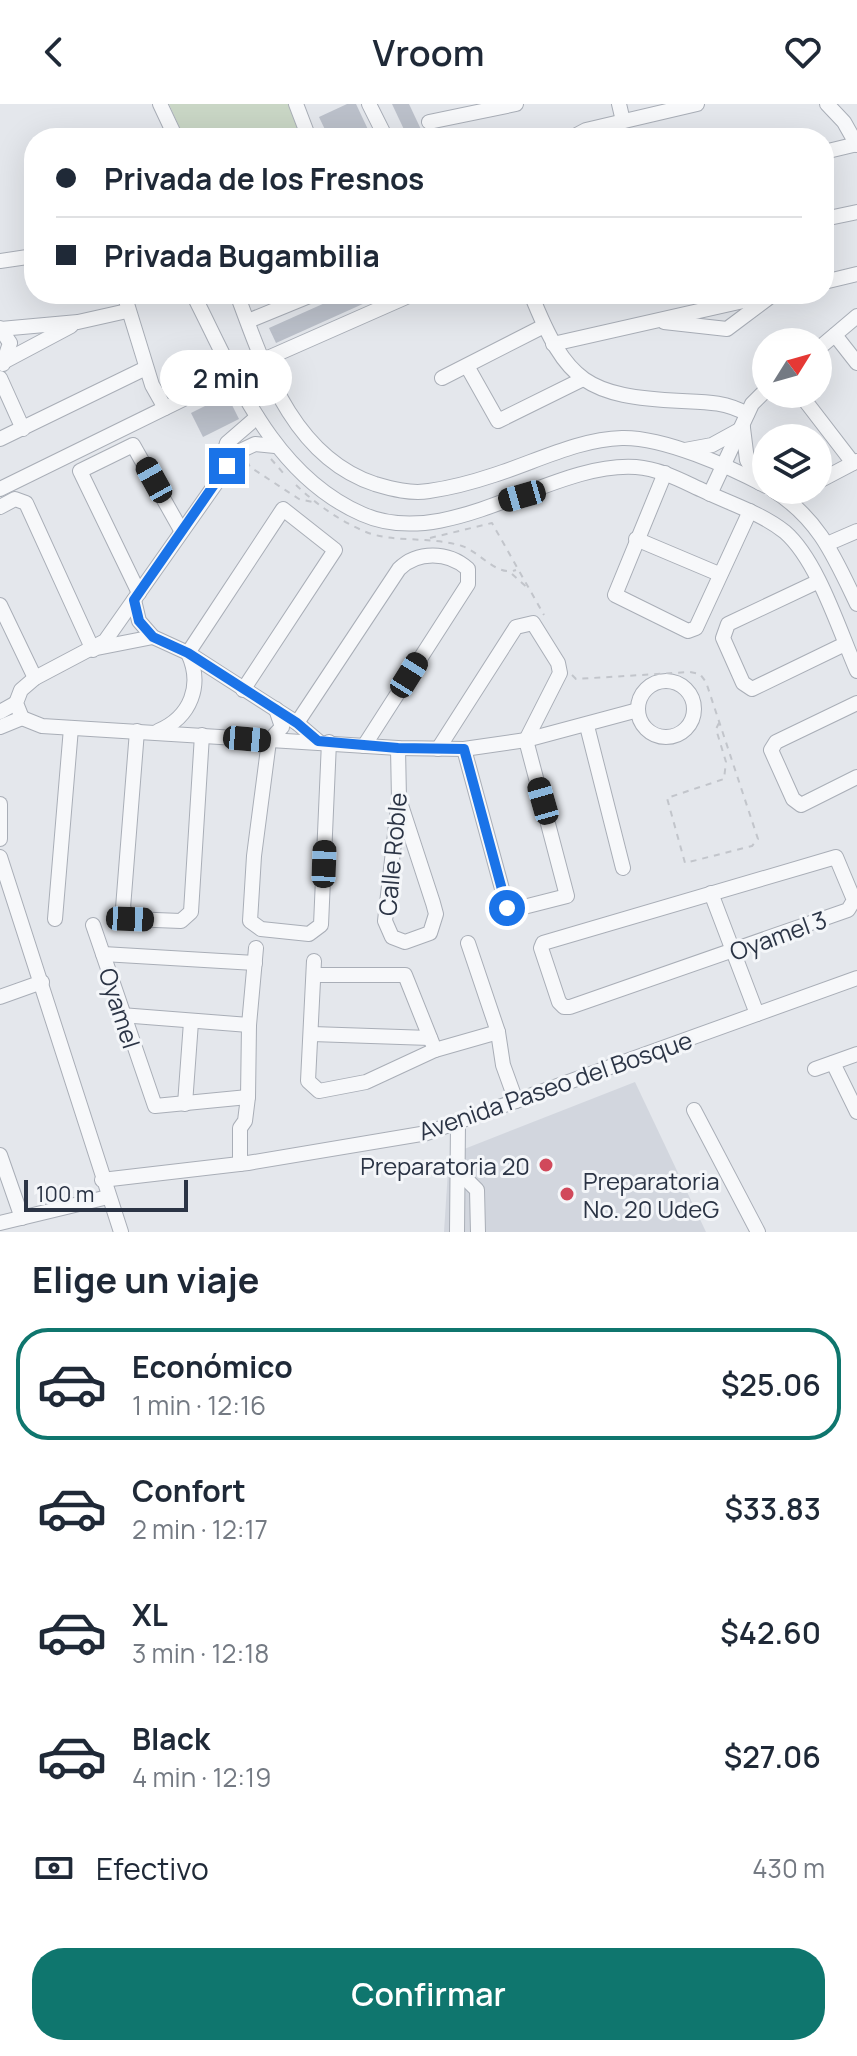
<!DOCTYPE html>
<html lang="es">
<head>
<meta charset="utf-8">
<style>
	:root { --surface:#fff; --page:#f2f2f3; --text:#1f2937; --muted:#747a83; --line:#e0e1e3; --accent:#0f766e }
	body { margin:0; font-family:Manrope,sans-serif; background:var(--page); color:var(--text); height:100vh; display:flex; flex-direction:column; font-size:30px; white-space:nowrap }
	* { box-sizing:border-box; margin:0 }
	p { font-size:26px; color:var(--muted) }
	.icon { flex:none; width:44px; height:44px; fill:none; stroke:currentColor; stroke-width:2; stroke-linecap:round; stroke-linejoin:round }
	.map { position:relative; height:1128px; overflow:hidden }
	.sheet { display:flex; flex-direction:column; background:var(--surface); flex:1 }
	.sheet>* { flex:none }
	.guide { position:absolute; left:24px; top:24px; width:810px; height:176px; border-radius:32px; box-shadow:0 8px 32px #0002; display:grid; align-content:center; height:176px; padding:0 32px; background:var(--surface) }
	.needle { width:52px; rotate:53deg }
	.tools { position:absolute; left:752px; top:224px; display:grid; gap:16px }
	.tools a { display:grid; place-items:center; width:80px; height:80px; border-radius:50%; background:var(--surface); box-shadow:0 8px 32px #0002; font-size:40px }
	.scale { position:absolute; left:24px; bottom:20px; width:164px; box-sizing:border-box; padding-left:8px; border:4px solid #2b3445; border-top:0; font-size:22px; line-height:28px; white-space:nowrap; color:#2b3445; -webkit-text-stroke:6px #f4f6f9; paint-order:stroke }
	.end { position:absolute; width:36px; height:36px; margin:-18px; border:10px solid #1a73e8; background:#fff; box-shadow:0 0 0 4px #fff }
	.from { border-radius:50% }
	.bubble { position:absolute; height:56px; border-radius:28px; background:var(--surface); box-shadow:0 8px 32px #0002; font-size:26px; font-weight:600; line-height:56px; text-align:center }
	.car { position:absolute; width:24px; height:48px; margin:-24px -12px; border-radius:10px; box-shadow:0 0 6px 2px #0007; background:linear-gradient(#222 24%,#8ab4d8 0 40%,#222 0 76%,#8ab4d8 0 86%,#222 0) }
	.guide b { display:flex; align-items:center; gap:28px; height:76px; font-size:30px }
	.guide b+b { border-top:2px solid var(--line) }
	.guide i { width:20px; height:20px; background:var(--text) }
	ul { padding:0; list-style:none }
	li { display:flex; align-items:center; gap:24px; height:112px; margin:0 16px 12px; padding:0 16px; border:4px solid transparent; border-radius:32px }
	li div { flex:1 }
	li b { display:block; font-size:30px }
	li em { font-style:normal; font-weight:600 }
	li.on { border-color:var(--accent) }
	li>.icon { width:72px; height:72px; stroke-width:1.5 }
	h2 { padding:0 32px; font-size:36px; line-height:96px }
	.pay { display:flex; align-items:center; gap:20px; height:88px; padding:0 32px; font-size:30px }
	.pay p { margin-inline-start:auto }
	.cta { display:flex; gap:16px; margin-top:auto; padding:16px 32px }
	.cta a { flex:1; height:92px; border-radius:32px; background:var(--accent); color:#fff; font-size:32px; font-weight:600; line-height:92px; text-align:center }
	header { display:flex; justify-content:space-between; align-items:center; height:104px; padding:0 32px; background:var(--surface); font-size:36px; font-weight:600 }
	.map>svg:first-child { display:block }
	.built { fill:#d2d6de }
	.green { fill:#c9d6c5 }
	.building { fill:#bbc0ca }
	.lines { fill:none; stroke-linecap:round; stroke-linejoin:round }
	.minor-casing { stroke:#a9aeb7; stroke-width:16 }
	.path { stroke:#c2c5cb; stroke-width:2; stroke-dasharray:6 6; stroke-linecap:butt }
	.minor { stroke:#f7f8fa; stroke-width:14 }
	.route { stroke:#1a73e8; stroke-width:10 }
	.poi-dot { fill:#d1495b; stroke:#f4f6f9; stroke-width:3 }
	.labels { text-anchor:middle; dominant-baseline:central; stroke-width:6; stroke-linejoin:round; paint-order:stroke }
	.street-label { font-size:24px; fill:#2b3445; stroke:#f4f6f9 }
	.poi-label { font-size:24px; fill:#2b3445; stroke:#f4f6f9; text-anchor:end }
</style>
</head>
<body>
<header><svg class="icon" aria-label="back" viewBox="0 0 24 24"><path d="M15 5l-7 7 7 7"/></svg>Vroom<svg class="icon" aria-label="heart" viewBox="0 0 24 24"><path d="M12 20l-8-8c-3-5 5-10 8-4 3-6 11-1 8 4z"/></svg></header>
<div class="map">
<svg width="857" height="1128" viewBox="0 0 857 1128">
	<rect width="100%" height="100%" fill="#e4e7ec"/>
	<!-- built -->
	<polygon class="built" points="635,978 706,1128 444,1128 449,1051"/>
	<!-- green -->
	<polygon class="green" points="169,0 292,0 300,27 283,34 184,34"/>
	<!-- building -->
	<g class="building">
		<polygon points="347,0 356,0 372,34 329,34 319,13"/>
		<polygon points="392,0 409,0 425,34 408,34"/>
		<polygon points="345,190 385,190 276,239 269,224"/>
		<polygon points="227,291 239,315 203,333 191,309"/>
	</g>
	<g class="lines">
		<defs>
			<g id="minor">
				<polyline points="160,0 176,34"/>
				<polyline points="296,0 309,34"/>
				<polyline points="369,0 386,34"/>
				<polyline points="619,0 623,17"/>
				<polyline points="827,0 844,18 857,41"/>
				<polyline points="429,18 516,0"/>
				<polyline points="571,34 586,26 697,0"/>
				<polyline points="824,48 857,40"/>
				<polyline points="824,115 857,108"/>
				<polyline points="0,157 34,152"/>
				<polyline points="824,178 857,170"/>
				<polyline points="124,190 152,281 165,304"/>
				<path d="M193 190C235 272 271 370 362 410 449 449 551 357 636 363 661 365 682 377 704 387 731 400 761 409 785 428 818 457 839 526 857 567"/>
				<path d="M237 190C264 263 293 353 375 380 392 385 411 390 429 387 450 384 473 378 494 371 535 358 579 335 622 334 664 333 730 363 766 382"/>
				<path d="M531 190C567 280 587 292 682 297 706 298 726 298 747 310"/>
				<polyline points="253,215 314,190"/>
				<polyline points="664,218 727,225 771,192"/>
				<polyline points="0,224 10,239 3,260"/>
				<polyline points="0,225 78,218 127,207"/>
				<polyline points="835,231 857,259"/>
				<polyline points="553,240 774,190"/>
				<polyline points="818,245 857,212"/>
				<polyline points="7,256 71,222"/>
				<polyline points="467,262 498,317 581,276"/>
				<polyline points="0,274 23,325"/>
				<polyline points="442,274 544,222"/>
				<polyline points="800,290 853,359"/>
				<polyline points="743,324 747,356 760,379"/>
				<polyline points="0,335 146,264"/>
				<polyline points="685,346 712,341 743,324"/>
				<polyline points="665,369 615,491 688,527 696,524 750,407"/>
				<polyline points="216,375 227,339 257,313"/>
				<polyline points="821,376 857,357"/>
				<polyline points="0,385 261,257 413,190"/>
				<path d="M773 386C819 415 834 452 857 500"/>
				<polyline points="710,390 752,300 766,286"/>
				<polyline points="0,403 15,395 26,399 93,546"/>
				<polyline points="636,435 719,470"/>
				<polyline points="827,440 857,427"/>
				<polyline points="817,478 728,520 723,534 743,579 752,585 845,540"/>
				<polyline points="139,489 80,367 133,341 181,426"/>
				<polyline points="134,496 139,517 153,533 188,549 297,619 318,637"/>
				<polyline points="0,501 35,574"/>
				<polyline points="97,544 153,533"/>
				<circle cx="666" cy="605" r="28"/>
				<polyline points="857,599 776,638 771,646 793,695 801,701 857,673"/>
				<polyline points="276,605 282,623 269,637 254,752 250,817 261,825 309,830 321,821 329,638"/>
				<polyline points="0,608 16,599"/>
				<polyline points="22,614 42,622 398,644 464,645 526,636 638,606"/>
				<polyline points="22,614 16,599 21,586 35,574 105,537 238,348 255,340 275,342"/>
				<path d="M297 619 399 465C417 447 448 447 468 465V480L364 642"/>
				<polyline points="587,622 623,764"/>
				<polyline points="0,623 22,614"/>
				<polyline points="137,627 123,804 130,815 181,817 191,808 202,631"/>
				<path d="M158 627C191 613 203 581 188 549L283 405 335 446 243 586"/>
				<polyline points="398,644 399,695 385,817 392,833 405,838 430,829 436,810 433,799 399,695"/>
				<polyline points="438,645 516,523 533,519 558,559 560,569 526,636 567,792 508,807 464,645"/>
				<polyline points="0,700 0,735"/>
				<polyline points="0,753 121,1128"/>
				<polygon points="836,753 854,796 848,806 570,903 564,903 559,898 541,844 543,839"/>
				<polyline points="711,789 757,910"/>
				<polyline points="55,815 71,624"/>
				<polyline points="93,821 155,1002 248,993"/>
				<polyline points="468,839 498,928 503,961 516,997"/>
				<polyline points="103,850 255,859"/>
				<polyline points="314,857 308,977 319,987 366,978 435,946 498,928"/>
				<polyline points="315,871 405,871 435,946"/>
				<polyline points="0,893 42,878"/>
				<polyline points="121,911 249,921"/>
				<polyline points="312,930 430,934"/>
				<polyline points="833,959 857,1008"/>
				<polyline points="815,965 857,950"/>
				<polyline points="185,1000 191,918"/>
				<polyline points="694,1006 758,1128"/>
				<polyline points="0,1051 22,1114"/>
				<polyline points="240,1060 240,1024 245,1017 248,993 249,921 256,844"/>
				<polyline points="458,1067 477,1086 478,1128"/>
				<polyline points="102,1076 248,1059 427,1029 857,874"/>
				<polyline points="0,1119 108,1093"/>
				<polyline points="457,1128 458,1018"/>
			</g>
		</defs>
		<!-- minor casing -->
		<use href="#minor" class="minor-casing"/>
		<!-- path -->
		<g class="path">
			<polyline points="271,355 285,371"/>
			<polyline points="247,357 250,363 299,395 313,398"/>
			<path d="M296 381C317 401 340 417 366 428 393 439 431 432 462 442 480 448 497 473 516 466"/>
			<polyline points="430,434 492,419 544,511"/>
			<polyline points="512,470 530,486"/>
			<polyline points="572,571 576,575 690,568 700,570 706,578 758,735 752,742 685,759 667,694 724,675 726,658 716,625 720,617"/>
		</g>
		<!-- minor -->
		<use href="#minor" class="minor"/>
	</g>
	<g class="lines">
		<!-- route -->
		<polyline class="route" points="227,362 134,496 139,517 153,533 188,549 297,619 318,637 398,644 464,645 507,804"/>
	</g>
	<!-- markers -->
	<g class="poi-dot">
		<circle cx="546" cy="1061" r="8"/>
		<circle cx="567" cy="1090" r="8"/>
	</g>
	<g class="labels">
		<!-- street labels -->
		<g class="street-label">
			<text transform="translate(392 750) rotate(-85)">Calle Roble</text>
			<text transform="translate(778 831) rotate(-20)">Oyamel 3</text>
			<text transform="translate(120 904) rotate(72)">Oyamel</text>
			<text transform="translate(555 981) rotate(-19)">Avenida Paseo del Bosque</text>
		</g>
		<!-- poi labels -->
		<g class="poi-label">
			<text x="530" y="1061">Preparatoria 20</text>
			<text x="583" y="1076" text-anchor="start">Preparatoria<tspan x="583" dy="28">No. 20 UdeG</tspan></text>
		</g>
	</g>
</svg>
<div class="tools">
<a><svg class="needle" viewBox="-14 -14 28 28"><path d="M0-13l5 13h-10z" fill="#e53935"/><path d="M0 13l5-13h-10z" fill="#747a83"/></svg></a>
<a><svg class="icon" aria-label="layers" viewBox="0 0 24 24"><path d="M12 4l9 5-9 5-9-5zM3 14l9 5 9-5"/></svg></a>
</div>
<div class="scale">100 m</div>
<i class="end from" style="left:507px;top:804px"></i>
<i class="end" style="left:227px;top:362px"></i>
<div class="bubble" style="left:160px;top:246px;width:132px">2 min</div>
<i class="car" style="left:154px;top:376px;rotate:331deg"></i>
<i class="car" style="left:522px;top:392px;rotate:254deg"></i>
<i class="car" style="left:409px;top:571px;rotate:32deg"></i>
<i class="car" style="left:247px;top:635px;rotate:95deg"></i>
<i class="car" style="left:543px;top:697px;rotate:344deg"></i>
<i class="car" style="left:324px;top:760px;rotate:2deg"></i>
<i class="car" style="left:130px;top:815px;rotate:92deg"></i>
<div class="guide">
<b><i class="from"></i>Privada de los Fresnos</b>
<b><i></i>Privada Bugambilia</b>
</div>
</div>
<section class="sheet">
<h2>Elige un viaje</h2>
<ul>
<li class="on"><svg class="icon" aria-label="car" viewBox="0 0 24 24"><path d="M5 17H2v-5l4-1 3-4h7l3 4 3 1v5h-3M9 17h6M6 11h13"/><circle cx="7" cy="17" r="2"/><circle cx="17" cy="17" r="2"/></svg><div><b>Económico</b><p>1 min · 12:16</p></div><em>$25.06</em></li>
<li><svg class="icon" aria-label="car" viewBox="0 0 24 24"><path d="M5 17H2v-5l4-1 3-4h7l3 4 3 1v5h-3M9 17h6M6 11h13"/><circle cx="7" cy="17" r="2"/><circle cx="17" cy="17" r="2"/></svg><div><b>Confort</b><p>2 min · 12:17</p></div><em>$33.83</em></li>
<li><svg class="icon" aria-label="car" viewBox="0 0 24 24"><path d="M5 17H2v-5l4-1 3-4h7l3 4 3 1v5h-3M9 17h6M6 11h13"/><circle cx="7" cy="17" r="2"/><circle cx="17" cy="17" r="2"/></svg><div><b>XL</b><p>3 min · 12:18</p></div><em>$42.60</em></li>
<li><svg class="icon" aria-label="car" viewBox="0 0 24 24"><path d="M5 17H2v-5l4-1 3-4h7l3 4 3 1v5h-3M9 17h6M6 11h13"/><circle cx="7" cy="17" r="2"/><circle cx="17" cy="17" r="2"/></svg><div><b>Black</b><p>4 min · 12:19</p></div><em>$27.06</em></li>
</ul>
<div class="pay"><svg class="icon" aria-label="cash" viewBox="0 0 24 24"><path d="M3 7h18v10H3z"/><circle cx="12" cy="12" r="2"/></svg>Efectivo<p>430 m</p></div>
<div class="cta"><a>Confirmar</a></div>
</section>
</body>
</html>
